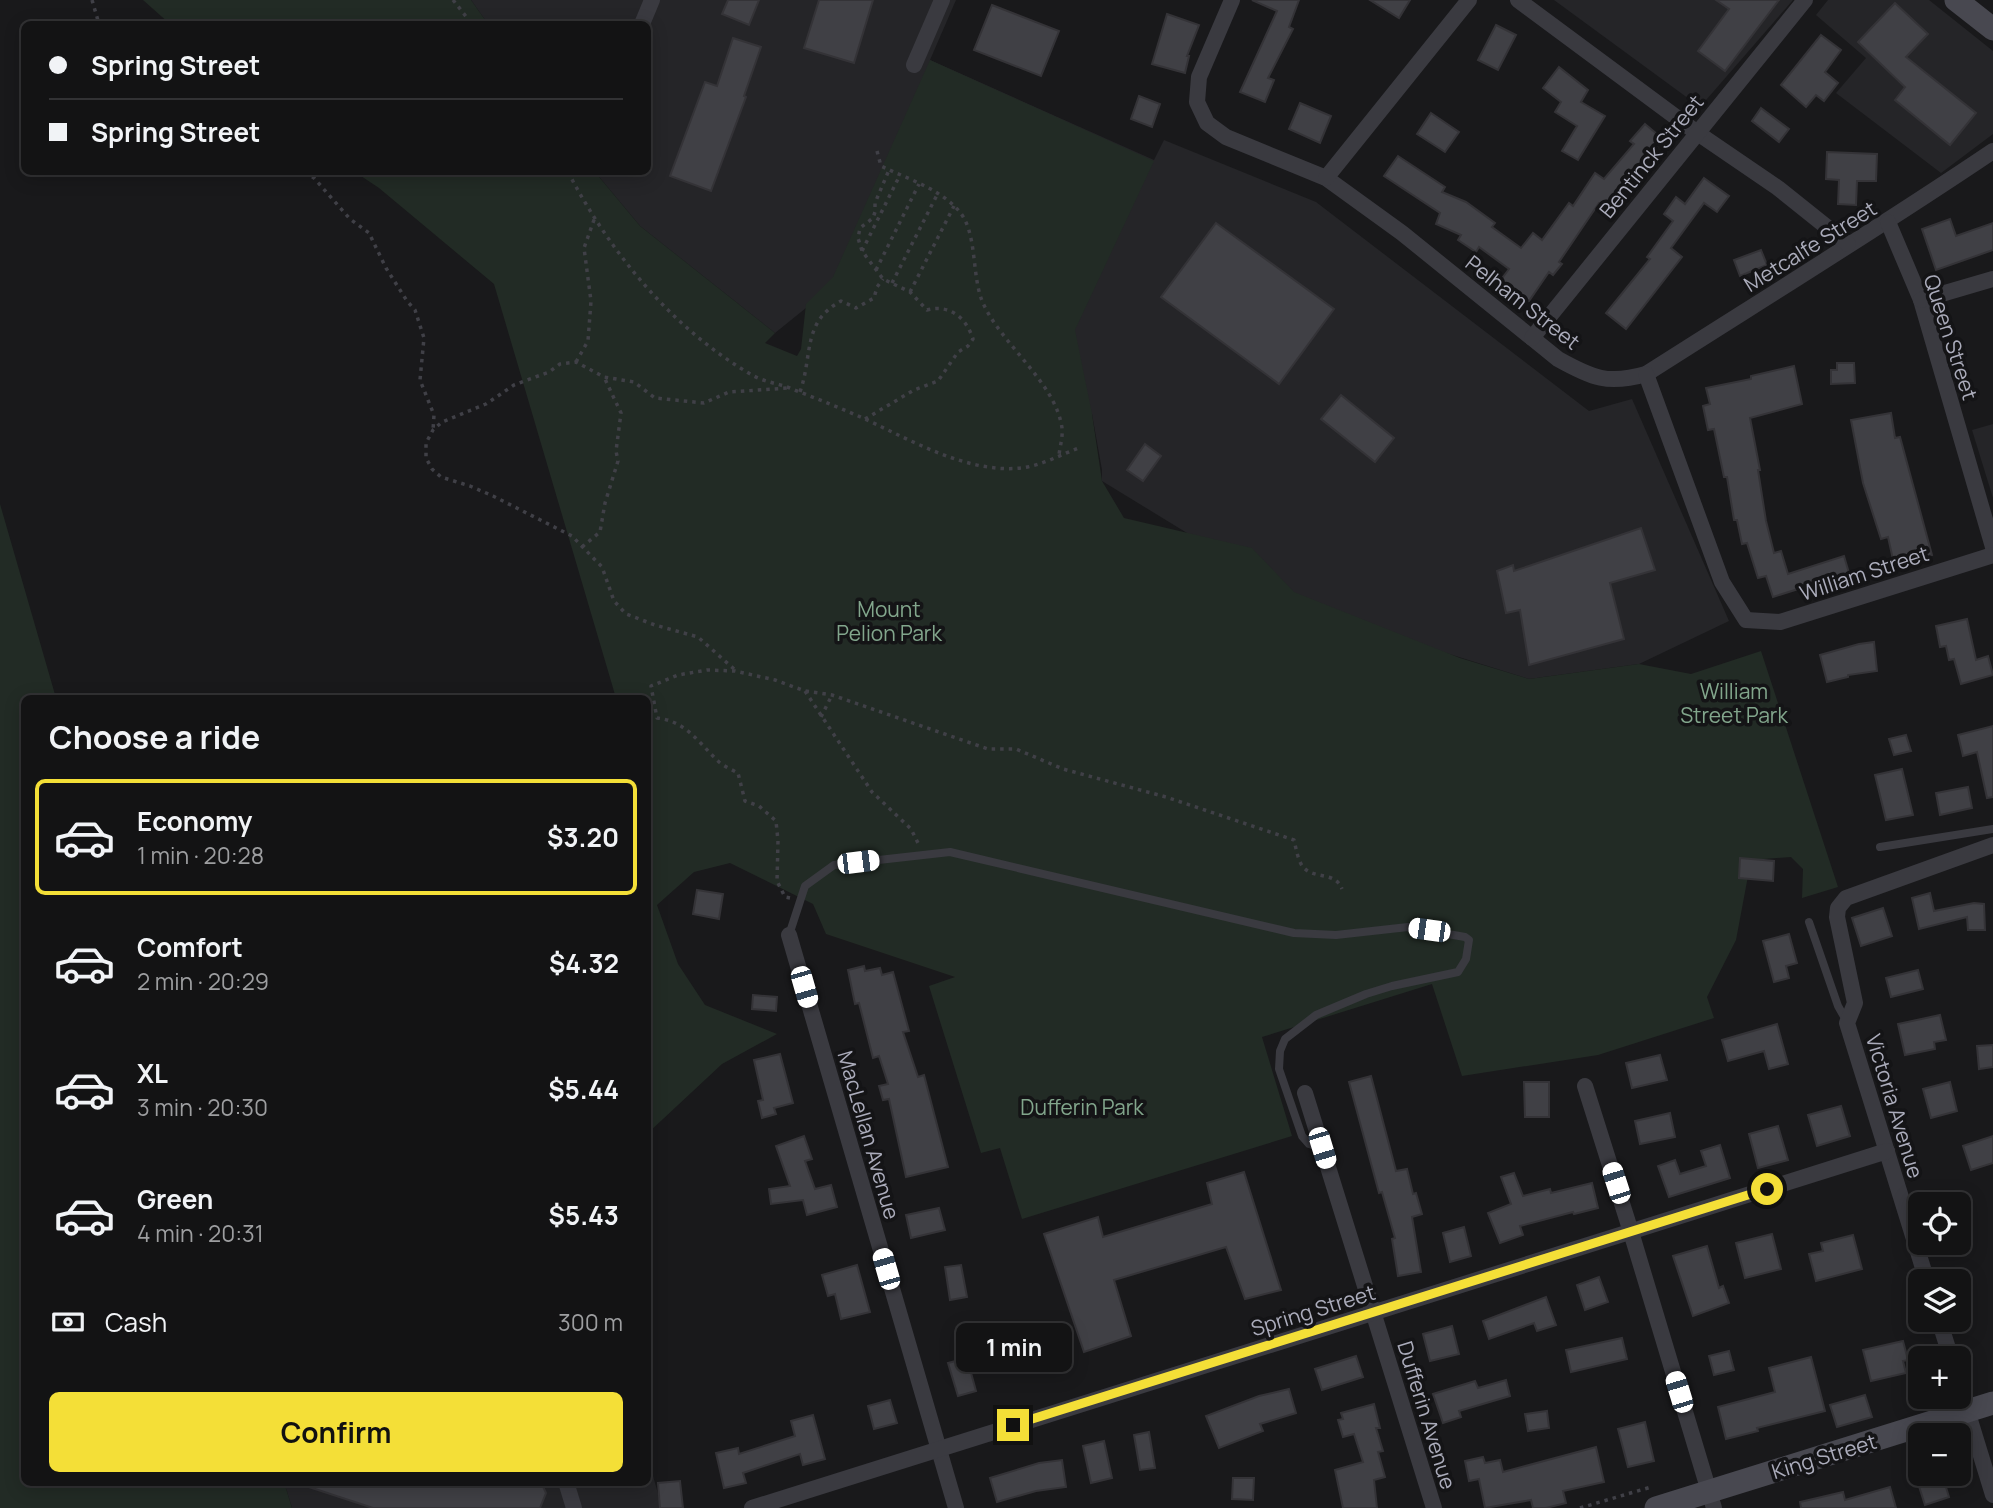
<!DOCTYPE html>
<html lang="en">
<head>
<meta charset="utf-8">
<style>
	:root { --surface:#131314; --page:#202022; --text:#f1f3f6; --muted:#9d9ea0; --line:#323234; --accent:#f4df37 }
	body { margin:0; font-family:Manrope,sans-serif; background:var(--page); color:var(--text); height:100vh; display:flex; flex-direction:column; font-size:26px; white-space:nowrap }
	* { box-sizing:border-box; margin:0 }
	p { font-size:23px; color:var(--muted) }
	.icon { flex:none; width:38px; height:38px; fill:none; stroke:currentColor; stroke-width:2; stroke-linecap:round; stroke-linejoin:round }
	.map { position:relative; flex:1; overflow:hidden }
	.side { position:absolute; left:21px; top:695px; width:630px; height:791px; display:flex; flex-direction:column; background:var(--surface); border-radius:10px; box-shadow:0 4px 18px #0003,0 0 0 2px var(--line) }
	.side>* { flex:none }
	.banner { position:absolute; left:21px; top:21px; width:630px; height:154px; border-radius:10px; box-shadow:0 4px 18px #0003,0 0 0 2px var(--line); display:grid; align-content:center; height:154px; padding:0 28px; background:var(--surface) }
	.tools { position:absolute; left:1908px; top:1192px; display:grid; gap:14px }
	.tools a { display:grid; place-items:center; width:63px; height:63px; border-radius:10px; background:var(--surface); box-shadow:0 4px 18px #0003,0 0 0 2px var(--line); font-size:35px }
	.end { position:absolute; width:32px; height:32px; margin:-16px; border:9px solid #f4df37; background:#111; box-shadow:0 0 0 4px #111 }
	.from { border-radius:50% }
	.bubble { position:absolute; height:49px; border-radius:10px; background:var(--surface); box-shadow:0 4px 18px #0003,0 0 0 2px var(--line); font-size:23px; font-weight:700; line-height:49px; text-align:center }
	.car { position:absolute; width:21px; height:42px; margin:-21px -10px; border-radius:9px; box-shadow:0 0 5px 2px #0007; background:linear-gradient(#fff 24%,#345 0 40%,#fff 0 76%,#345 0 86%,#fff 0) }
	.banner b { display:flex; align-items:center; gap:24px; height:66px; font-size:26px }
	.banner b+b { border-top:2px solid var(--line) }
	.banner i { width:18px; height:18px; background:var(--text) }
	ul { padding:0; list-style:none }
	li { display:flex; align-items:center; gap:21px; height:116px; margin:0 14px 10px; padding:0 14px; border:4px solid transparent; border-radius:10px }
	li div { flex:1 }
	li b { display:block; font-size:26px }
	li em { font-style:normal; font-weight:700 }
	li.on { border-color:var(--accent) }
	li>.icon { width:63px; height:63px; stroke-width:1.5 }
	h2 { padding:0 28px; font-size:32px; line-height:84px }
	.pay { display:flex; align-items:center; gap:18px; height:77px; padding:0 28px; font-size:26px }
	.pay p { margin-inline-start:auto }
	.button { display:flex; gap:14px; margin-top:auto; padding:14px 28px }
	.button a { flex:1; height:80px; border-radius:10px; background:var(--accent); color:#111; font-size:28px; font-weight:700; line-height:80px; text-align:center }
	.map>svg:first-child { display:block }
	.built { fill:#252528 }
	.green { fill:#222b25 }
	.building { fill:#404045; stroke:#343337; stroke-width:2 }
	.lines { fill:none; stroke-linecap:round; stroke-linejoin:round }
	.path { stroke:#404047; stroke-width:3.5; stroke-dasharray:3.5 5; stroke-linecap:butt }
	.lane { stroke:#3a3a40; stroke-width:8 }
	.street { stroke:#3a3a40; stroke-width:16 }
	.secondary { stroke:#484850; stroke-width:23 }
	.route { stroke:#f4df37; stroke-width:9 }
	.labels { text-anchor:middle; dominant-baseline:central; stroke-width:7; stroke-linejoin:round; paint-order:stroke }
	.street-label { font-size:21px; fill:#abacbb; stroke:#141416 }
	.park-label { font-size:21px; fill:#82a68c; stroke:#141416 }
</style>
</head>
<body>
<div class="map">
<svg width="1993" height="1508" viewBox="0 0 1993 1508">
	<rect width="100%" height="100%" fill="#19191b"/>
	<!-- built -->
	<g class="built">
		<polygon points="471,0 956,0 930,60 1154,160 1164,140 1316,202 1589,411 1632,399 1729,621 1639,664 1529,679 1318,613 1102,481 1102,470 1092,414 827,291 775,333 640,226 595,172 648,172 648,24 488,24"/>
		<polygon points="1554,0 1793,0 1700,107"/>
		<polygon points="1828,0 1929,0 1993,51 1993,134 1941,173 1836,93 1866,58 1816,15"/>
		<polygon points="1993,424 1993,498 1972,430"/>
		<polygon points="648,1458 662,1508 292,1508 284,1482 648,1482"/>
	</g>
	<!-- green -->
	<g class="green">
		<polygon points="143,0 471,0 488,24 170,24"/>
		<polygon points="930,60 1154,161 1075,330 1092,414 1102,481 1124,518 1252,548 1294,592 1460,658 1529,679 1639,664 1691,674 1761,651 1838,887 1802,898 1803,869 1791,857 1751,860 1736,940 1707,997 1714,1018 1598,1055 1462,1076 1432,984 1262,1037 1292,1136 1022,1219 1000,1148 981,1153 929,986 955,977 826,934 813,904 730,863 694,872 657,905 678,964 705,1005 777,1034 722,1064 648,1133 648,698 616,698 494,284 379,188 355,172 595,172 640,226 775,333 765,343 797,356 801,349 806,304 833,277"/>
		<polygon points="0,504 56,698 24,698 24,1482 284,1482 292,1508 0,1508"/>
	</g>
	<!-- building -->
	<g class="building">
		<polygon points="728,0 759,0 749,25 722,14"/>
		<polygon points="819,0 873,0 854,63 804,48"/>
		<polygon points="1299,0 1289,27 1293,29 1268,78 1274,80 1265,102 1240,92 1277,11 1252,0"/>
		<polygon points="1370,0 1410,0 1399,18"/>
		<polygon points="1716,0 1779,0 1725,71 1698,51 1729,9"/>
		<polygon points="1895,3 1928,34 1906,57 1976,113 1950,145 1895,100 1905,87 1858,42"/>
		<polygon points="992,5 1059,31 1041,76 974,50"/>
		<polygon points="1167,14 1199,25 1187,56 1189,56 1185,73 1152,64"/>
		<polygon points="1496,25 1516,35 1498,70 1478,60"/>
		<polygon points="1821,35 1841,50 1825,72 1838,83 1824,101 1816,95 1806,107 1781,85"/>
		<polygon points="733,38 761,47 744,96 746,97 711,191 670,176 705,82 717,86"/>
		<polygon points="1559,67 1588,90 1581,102 1605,116 1578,160 1562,151 1577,126 1555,112 1561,102 1543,88"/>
		<polygon points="1139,96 1160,104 1152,127 1131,119"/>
		<polygon points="1300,103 1331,116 1320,143 1289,129"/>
		<polygon points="1761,108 1789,129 1779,142 1752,121"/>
		<polygon points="1431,113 1459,132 1445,152 1417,134"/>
		<polygon points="1645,124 1663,139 1626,182 1609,209 1599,203 1559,262 1562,264 1553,275 1549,272 1529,301 1500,281 1509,269 1479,247 1476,252 1458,240 1461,235 1436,224 1440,213 1384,176 1398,156 1445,187 1442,192 1466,202 1495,223 1492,227 1521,248 1533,233 1542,240 1569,203 1573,206 1595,173 1604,179 1634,144 1630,141"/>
		<polygon points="1827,152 1877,154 1876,181 1857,181 1856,205 1838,204 1839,180 1826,179"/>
		<polygon points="1704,178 1729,196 1717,212 1704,203 1671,248 1682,257 1626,329 1606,313 1650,259 1647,257 1673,221 1664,214 1676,197 1685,204"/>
		<polygon points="1950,219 1956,236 1993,223 1993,250 1936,270 1922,229"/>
		<polygon points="1216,223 1334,309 1279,384 1161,297"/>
		<polygon points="1761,250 1767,265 1740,276 1734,260"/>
		<polygon points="1837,363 1854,363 1855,383 1831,384 1831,370 1837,370"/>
		<polygon points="1794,366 1802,404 1750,418 1760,470 1758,470 1766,521 1774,553 1781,551 1788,574 1844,556 1849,573 1773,597 1766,576 1758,578 1747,543 1742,544 1737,520 1734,520 1727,477 1724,477 1714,429 1708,430 1703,406 1710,404 1706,388 1751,379 1751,376"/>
		<polygon points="1341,395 1394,438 1375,462 1321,419"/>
		<polygon points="1891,413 1895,438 1900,437 1932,555 1894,564 1888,537 1881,539 1863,483 1851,420"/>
		<polygon points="1145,444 1161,456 1143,481 1127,470"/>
		<polygon points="1641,528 1655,570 1610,583 1624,639 1529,665 1520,610 1506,613 1497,571 1513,565 1514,571"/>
		<polygon points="1967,619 1976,660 1988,656 1993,675 1961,684 1954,659 1949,660 1946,646 1940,647 1936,626"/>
		<polygon points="1874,642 1877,671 1848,675 1848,677 1827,682 1820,655 1859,644"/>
		<polygon points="1993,726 1993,797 1987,798 1977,752 1963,756 1958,735"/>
		<polygon points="1906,735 1911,751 1894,755 1889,739"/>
		<polygon points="1902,769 1913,815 1886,820 1875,775"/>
		<polygon points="1968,787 1972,808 1940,815 1936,793"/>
		<polygon points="1740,858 1774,861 1773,881 1739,878"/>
		<polygon points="697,890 723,894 719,919 693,914"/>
		<polygon points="1930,893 1934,911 1974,903 1984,904 1985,930 1968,930 1967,917 1919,929 1912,898"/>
		<polygon points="1883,908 1892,936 1861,946 1852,918"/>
		<polygon points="1789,934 1797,963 1786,966 1789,978 1774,982 1763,941"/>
		<polygon points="864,966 865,971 880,968 882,975 893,972 909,1031 903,1032 918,1077 924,1075 948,1167 906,1177 889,1099 883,1100 879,1086 888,1084 879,1056 873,1058 859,1003 855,1004 848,970"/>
		<polygon points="1918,970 1923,989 1891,997 1886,978"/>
		<polygon points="753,995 777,997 776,1011 752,1009"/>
		<polygon points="1940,1015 1946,1040 1934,1042 1935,1049 1905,1055 1898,1024"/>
		<polygon points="1777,1024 1788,1064 1769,1069 1764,1051 1728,1061 1722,1040"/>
		<polygon points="1993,1045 1993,1067 1979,1069 1977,1046"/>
		<polygon points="780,1054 793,1103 774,1108 776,1114 762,1118 758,1101 763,1100 754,1060"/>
		<polygon points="1660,1055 1667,1080 1632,1088 1626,1063"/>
		<polygon points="1371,1076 1396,1171 1407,1169 1413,1194 1416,1193 1422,1214 1412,1217 1421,1272 1398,1276 1392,1239 1395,1238 1382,1192 1379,1193 1349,1082"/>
		<polygon points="1524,1082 1549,1082 1549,1117 1525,1117"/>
		<polygon points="1950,1082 1957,1111 1931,1118 1923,1089"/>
		<polygon points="1841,1106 1850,1136 1817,1146 1808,1115"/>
		<polygon points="1670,1113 1675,1137 1640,1144 1635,1121"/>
		<polygon points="1778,1126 1788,1160 1758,1168 1749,1134"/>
		<polygon points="804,1136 812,1159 805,1161 815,1189 831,1185 837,1207 807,1215 803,1200 771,1204 769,1189 790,1186 776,1146"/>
		<polygon points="1993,1136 1993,1163 1971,1170 1963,1146"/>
		<polygon points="1720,1145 1730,1178 1669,1197 1658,1166 1675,1160 1680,1174 1706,1166 1701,1151"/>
		<polygon points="1244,1172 1281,1290 1245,1299 1226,1247 1114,1280 1131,1336 1084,1352 1044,1234 1098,1217 1103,1237 1212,1204 1207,1183"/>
		<polygon points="1514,1173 1523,1196 1550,1189 1551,1193 1592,1183 1598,1208 1574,1214 1573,1212 1520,1226 1523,1235 1500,1243 1488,1213 1511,1204 1501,1177"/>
		<polygon points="939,1208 945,1230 911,1238 906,1215"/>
		<polygon points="1464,1227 1471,1256 1450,1262 1443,1233"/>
		<polygon points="1772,1234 1781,1269 1745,1278 1736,1243"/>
		<polygon points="1853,1235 1862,1269 1816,1281 1809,1254 1823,1251 1821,1243"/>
		<polygon points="1707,1246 1719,1288 1723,1286 1729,1303 1693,1316 1673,1256"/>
		<polygon points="857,1265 870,1312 841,1319 835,1294 828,1296 822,1275"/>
		<polygon points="961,1265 967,1297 950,1300 945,1267"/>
		<polygon points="1599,1277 1608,1302 1585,1310 1577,1285"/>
		<polygon points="1546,1297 1556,1325 1537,1331 1534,1323 1489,1339 1483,1321"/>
		<polygon points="1452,1326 1459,1354 1430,1361 1423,1334"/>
		<polygon points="1622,1338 1627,1359 1571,1372 1566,1350"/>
		<polygon points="1903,1341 1908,1360 1903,1361 1906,1373 1871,1381 1863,1350"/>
		<polygon points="1729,1351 1734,1370 1714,1375 1709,1356"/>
		<polygon points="1356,1356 1363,1377 1322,1390 1315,1369"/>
		<polygon points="1811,1357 1825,1411 1757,1428 1758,1431 1726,1439 1718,1407 1775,1392 1769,1368"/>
		<polygon points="967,1358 976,1391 958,1396 948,1363"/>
		<polygon points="1506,1380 1510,1396 1459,1411 1461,1417 1443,1423 1433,1394 1475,1381 1478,1388"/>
		<polygon points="1289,1389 1296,1413 1260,1424 1263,1431 1219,1448 1206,1416 1259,1396"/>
		<polygon points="1865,1395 1872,1417 1837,1427 1830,1405"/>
		<polygon points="890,1400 897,1423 874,1429 868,1406"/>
		<polygon points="1374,1404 1380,1428 1376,1428 1383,1451 1378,1452 1385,1477 1374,1480 1377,1508 1343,1508 1335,1470 1363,1462 1354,1434 1343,1437 1338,1420 1343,1419 1341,1413"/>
		<polygon points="1547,1411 1549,1428 1528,1431 1525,1414"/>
		<polygon points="813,1415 825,1459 803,1465 800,1454 743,1473 746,1483 724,1488 716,1453 738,1448 739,1454 795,1436 791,1421"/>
		<polygon points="1645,1422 1654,1461 1628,1467 1618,1429"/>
		<polygon points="1149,1432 1155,1468 1140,1470 1134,1435"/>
		<polygon points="1104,1441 1112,1478 1091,1483 1083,1446"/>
		<polygon points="1596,1447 1604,1482 1563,1491 1566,1503 1546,1508 1533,1508 1531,1500 1485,1508 1479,1479 1469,1481 1465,1461 1483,1457 1485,1463 1500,1460 1503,1472"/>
		<polygon points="1062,1460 1066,1487 1036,1491 997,1502 990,1478 1039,1463"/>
		<polygon points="1915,1474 1942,1474 1949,1497 1925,1505"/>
		<polygon points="1233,1478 1254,1478 1253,1500 1232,1499"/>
		<polygon points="680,1481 683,1508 660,1508 658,1483"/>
		<polygon points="304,1482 541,1482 546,1493 540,1508 373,1508 303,1485"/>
		<polygon points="1890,1487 1896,1508 1801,1508 1800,1502 1843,1492 1845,1500"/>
	</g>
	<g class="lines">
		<!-- path -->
		<g class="path">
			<polyline points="92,0 99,24"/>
			<polyline points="453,0 472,24"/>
			<path d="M877 151 881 166C908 179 940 189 959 211 978 233 971 276 983 303 1001 344 1056 383 1062 428 1063 437 1060 446 1059 455"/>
			<polyline points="305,172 314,178 350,219 369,233 386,268 407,301 415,310 424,338 420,380 434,415 433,430"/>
			<path d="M568 172C610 252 672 329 752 375 762 381 775 383 787 387 810 396 833 405 856 415 906 437 965 474 1021 468 1041 466 1062 454 1081 447"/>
			<polyline points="862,251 900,175"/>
			<polyline points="876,270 919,184"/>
			<polyline points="892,283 938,193"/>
			<polyline points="910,292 954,206"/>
			<polyline points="576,362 588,341 591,301 584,248 595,217"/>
			<path d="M800 392C813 355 802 322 841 301L856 308 874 298 877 287 883 279"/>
			<path d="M865 419 914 390 938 381 958 352 968 346 973 339C966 317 949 304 927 310L910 292 883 279 862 251 858 238 860 228 873 218 875 212V203L889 170"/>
			<polyline points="582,547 600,532 605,503 618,461 616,451 621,413 604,377"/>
			<polyline points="734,669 698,637 655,625 626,614 614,601 602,567 572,536 493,496 470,486 441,477 432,469 426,458 426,443 433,430 442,422 486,404 514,385 549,372 560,364 576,362 604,377 634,382 655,398 704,403 729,392 788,388"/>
			<polyline points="805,691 872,792 911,829 918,843"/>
			<polyline points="821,717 832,695"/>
			<path d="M790 898 785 897 777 881 778 841 776 821 759 806 745 801 738 773C732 770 724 766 719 762 699 743 686 721 657 718L651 686 678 675 707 670 735 671 775 680 805 691 832 695 988 749H1016L1063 769 1166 797 1294 840C1296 848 1298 861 1303 867 1315 880 1335 871 1342 889"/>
			<polyline points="1580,1508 1651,1487"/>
		</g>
		<!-- lane -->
		<g class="lane">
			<polyline points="1880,847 1993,829"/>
			<polyline points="1809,922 1838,1006 1846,1020"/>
			<polyline points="789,935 805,886 834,865 950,852 1294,933 1336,935 1408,927 1465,937 1469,940 1466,959 1458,972 1392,986 1366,994 1316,1015 1285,1039 1280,1051 1279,1069 1302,1136 1309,1144 1322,1148"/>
		</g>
		<!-- street -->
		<g class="street">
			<path d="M1232 0 1199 77 1197 102 1207 123 1226 137 1326 178 1402 233 1558 359C1592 378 1608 385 1646 374 1762 300 1879 228 1993 151"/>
			<polyline points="1518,0 1696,132 1778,188 1848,244"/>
			<polyline points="642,24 652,0"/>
			<polyline points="914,65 942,0"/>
			<polyline points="1326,178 1469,0"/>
			<polyline points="1888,222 1921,300 1993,547"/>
			<polyline points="1921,300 1993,279"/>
			<polyline points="1532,338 1805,0"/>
			<polyline points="1646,374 1722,582 1746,620 1780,622 1993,555"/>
			<polyline points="789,935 956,1508"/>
			<polyline points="1585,1086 1631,1232 1714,1508"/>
			<polyline points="1305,1093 1434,1508"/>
			<polyline points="1927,1281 1847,1023 1855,1003 1837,917 1838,908 1846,898 1993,845"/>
			<polyline points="1939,1320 1951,1358"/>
			<polyline points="1958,1381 1993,1495"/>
			<polyline points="566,1482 574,1508"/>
			<polyline points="752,1508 1887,1151"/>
		</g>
		<!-- secondary -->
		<g class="secondary">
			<polyline points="1956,0 1993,29"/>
			<polyline points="1656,1508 1993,1403"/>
		</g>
	</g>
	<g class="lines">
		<!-- route -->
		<polyline class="route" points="1013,1425 1767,1189"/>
	</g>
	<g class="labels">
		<!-- street labels -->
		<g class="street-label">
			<text transform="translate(1651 156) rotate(-51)">Bentinck Street</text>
			<text transform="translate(1810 246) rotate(-32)">Metcalfe Street</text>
			<text transform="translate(1523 302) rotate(38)">Pelham Street</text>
			<text transform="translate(1951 337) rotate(72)">Queen Street</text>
			<text transform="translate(1864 573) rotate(-18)">William Street</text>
			<text transform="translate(1895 1106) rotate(73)">Victoria Avenue</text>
			<text transform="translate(869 1135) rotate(74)">MacLellan Avenue</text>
			<text transform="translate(1313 1310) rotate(-17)">Spring Street</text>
			<text transform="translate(1427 1415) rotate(73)">Dufferin Avenue</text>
			<text transform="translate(1824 1456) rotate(-17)">King Street</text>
		</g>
		<!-- park labels -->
		<g class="park-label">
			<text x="889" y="609">Mount<tspan x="889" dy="24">Pelion Park</tspan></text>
			<text x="1734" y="691">William<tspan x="1734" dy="24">Street Park</tspan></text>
			<text x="1082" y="1107">Dufferin Park</text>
		</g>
	</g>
</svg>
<div class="tools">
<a><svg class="icon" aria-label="locate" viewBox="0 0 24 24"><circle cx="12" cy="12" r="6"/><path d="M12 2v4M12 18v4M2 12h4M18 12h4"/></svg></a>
<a><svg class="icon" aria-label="layers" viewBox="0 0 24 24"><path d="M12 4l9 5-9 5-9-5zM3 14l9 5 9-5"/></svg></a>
<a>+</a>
<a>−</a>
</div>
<i class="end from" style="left:1767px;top:1189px"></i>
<i class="end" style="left:1013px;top:1425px"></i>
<div class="bubble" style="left:956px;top:1323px;width:116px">1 min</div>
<i class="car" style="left:858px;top:862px;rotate:83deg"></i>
<i class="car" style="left:1429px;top:930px;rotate:278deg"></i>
<i class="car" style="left:804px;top:987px;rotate:164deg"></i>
<i class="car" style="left:1322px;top:1148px;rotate:163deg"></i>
<i class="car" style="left:1616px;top:1183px;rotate:342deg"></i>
<i class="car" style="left:886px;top:1269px;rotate:344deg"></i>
<i class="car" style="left:1679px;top:1392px;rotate:343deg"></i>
<div class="banner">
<b><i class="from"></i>Spring Street</b>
<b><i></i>Spring Street</b>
</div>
<section class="side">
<h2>Choose a ride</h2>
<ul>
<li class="on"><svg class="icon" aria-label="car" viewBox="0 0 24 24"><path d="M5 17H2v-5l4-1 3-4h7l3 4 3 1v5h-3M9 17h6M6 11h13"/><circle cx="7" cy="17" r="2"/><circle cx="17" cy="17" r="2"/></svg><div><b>Economy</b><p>1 min · 20:28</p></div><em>$3.20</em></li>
<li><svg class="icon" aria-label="car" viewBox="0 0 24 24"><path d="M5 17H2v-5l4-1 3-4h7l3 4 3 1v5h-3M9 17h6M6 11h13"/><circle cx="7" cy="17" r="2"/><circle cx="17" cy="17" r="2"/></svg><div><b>Comfort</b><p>2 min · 20:29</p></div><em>$4.32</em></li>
<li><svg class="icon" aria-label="car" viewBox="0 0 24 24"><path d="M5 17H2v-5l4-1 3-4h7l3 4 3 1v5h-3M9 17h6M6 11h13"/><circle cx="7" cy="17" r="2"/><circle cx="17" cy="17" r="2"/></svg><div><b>XL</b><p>3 min · 20:30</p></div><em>$5.44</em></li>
<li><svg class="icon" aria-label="car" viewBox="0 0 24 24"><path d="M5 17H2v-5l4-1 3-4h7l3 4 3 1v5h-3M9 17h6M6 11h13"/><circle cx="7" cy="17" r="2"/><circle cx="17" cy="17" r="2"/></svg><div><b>Green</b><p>4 min · 20:31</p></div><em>$5.43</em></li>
</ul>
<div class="pay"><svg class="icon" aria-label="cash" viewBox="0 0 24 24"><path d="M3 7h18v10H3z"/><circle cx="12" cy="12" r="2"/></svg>Cash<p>300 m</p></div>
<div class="button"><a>Confirm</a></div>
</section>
</div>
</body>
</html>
